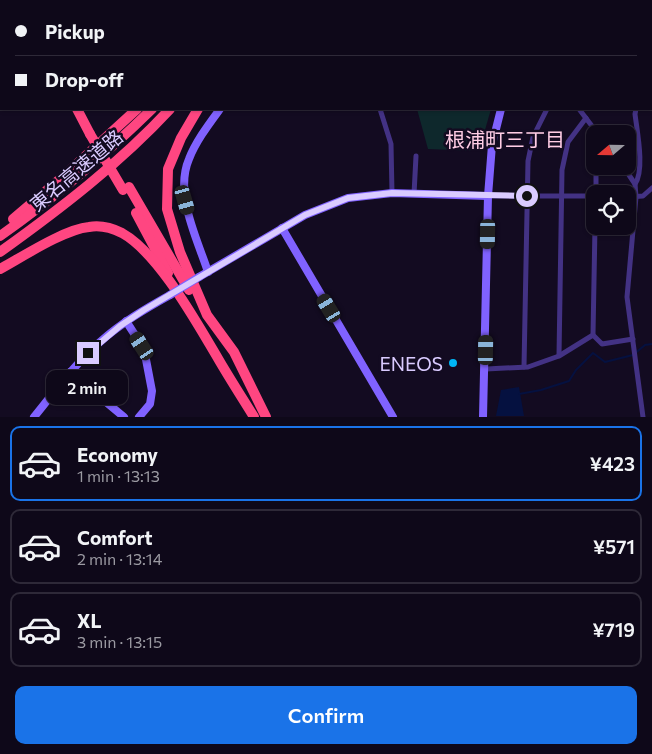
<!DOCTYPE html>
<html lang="en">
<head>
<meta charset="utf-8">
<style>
	:root { --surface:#0e0819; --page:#171122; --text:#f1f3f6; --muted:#9b9aa2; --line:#2e2938; --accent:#1a73e8 }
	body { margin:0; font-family:Commissioner,"Noto Sans JP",sans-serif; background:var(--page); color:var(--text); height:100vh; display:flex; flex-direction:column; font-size:19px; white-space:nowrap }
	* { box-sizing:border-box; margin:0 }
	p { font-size:16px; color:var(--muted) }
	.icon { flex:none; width:28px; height:28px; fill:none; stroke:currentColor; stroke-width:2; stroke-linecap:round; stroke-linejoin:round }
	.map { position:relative; height:417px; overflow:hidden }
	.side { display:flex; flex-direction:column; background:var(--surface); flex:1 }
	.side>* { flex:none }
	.top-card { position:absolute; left:0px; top:0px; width:652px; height:110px; box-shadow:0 1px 4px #0004,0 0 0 1px var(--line); display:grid; align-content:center; height:110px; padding:0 15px; background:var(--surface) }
	.needle { width:32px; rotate:250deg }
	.buttons { position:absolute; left:586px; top:125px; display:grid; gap:10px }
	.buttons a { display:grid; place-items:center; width:50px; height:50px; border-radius:10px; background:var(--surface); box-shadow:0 1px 4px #0004,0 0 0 1px var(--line); font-size:25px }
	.end { position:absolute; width:22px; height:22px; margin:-11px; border:6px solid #dacbff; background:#111; box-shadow:0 0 0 2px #111 }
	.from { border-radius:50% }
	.bubble { position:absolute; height:35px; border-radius:10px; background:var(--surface); box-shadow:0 1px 4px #0004,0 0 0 1px var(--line); font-size:16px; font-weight:600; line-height:35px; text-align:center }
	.car { position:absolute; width:15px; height:30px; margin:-15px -8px; border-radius:6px; box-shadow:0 0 4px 1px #0007; background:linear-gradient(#222 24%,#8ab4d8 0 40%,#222 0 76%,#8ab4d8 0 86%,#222 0) }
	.top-card b { display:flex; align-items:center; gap:18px; height:48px; font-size:19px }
	.top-card b+b { border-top:1px solid var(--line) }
	.top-card i { width:12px; height:12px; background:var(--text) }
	ul { padding:9px 0 0; list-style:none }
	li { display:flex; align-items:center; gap:15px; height:75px; margin:0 10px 8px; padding:0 5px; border:2px solid var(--line); border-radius:10px }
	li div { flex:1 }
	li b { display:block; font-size:19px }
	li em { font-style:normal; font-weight:600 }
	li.current { border-color:var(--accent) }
	li>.icon { width:45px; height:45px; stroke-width:1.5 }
	.button { display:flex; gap:10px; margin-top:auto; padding:10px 15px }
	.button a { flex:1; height:58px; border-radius:10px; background:var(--accent); color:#fff; font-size:20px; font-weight:600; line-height:58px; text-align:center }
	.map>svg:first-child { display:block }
	.green { fill:#0e282c }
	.water { fill:#051140 }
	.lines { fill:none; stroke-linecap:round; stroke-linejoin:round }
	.stream { stroke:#051140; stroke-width:2 }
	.river { stroke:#051140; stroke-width:11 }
	.street { stroke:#433284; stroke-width:5 }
	.secondary { stroke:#8062ff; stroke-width:8 }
	.highway { stroke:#ff4681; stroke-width:10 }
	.secondary-bridge { stroke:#8062ff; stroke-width:8 }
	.highway-bridge { stroke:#ff4681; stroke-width:10 }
	.route { stroke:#dacbff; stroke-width:6 }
	.poi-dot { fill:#00b6f6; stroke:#130b21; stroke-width:2 }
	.labels { text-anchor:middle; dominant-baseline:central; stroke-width:5; stroke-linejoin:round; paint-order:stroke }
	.street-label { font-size:19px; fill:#dacbff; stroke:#130b21 }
	.poi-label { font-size:19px; fill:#dacbff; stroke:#130b21; text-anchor:end }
	.neighbourhood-label { font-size:20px; fill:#ffcde5; stroke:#130b21 }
</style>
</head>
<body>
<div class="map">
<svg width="652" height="417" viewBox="0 0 652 417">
	<rect width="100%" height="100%" fill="#130b21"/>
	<!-- green -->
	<polygon class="green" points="417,109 491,109 479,151 428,149"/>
	<!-- water -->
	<polygon class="water" points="519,387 524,416 496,416 501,390"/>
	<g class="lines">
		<!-- stream -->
		<polyline class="stream" points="519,394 541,390 569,381 576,370 593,353 605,362 633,355 645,345 652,344"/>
		<!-- river -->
		<g class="river">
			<polyline points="65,1 66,0"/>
			<polyline points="0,83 1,82"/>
		</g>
		<!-- street -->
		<g class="street">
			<polyline points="316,0 317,1"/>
			<polyline points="547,0 548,1"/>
			<polyline points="58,1 59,0"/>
			<polyline points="79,1 80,0"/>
			<polyline points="651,49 652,49"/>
			<polyline points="0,75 1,74"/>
			<polyline points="651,86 652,87"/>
			<polyline points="0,97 1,96"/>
			<polyline points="380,109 391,144 392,193"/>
			<polyline points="579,109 598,134"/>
			<polyline points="623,166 635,184 636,197 627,297 643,417"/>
			<path d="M635 184C645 170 637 131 635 114L636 109"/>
			<polyline points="414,194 416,156"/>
			<polyline points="596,194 596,166"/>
			<polyline points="488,196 595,196"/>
			<polyline points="628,197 643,196 652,188"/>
			<polyline points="593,335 602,344 633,339"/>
			<polyline points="559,356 562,170 568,142 586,118"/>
			<polyline points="524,367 528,161 533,137 547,109"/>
			<polyline points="486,369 528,367 559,356 593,335 595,226"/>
		</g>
		<!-- secondary -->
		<g class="secondary">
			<polyline points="292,1 293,0"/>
			<polyline points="605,1 607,0"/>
			<polyline points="282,228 393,417"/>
			<path d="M208 272C197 238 174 194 189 159 196 141 209 124 220 109"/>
			<polyline points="199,277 305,215 348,198 392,193 488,196"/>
			<polyline points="126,321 144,349 152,391 150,404 139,417"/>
			<polyline points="70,372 124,417"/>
			<path d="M34 417C55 391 75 364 100 342 121 323 145 309 170 295"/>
			<polyline points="483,417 488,196 492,145 501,109"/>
		</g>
		<!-- highway -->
		<g class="highway">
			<polyline points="129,1 137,0"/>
			<polyline points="246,1 247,0"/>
			<polyline points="262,1 263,0"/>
			<polyline points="275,1 276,0"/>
			<polyline points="77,109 90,134"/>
			<polyline points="198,109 181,138 168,169 167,209 180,252 207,315 234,352 266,417"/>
			<polyline points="129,187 189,290"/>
			<polyline points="136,213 168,273"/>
			<polyline points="13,219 67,173 137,109"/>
			<path d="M0 236C54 198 105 155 152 109"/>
			<path d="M0 252C60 209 120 163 170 109"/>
			<path d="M0 269C22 257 65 229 89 227 100 225 112 228 122 233 158 253 195 320 216 355 228 376 241 396 254 417"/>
		</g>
		<!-- secondary-bridge -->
		<polyline class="secondary-bridge" points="170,295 199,277"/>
		<!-- highway-bridge -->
		<polyline class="highway-bridge" points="90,134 123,190"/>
	</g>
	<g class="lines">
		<!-- route -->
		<polyline class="route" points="88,353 120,326 144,310 305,215 348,198 392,193 527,196"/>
	</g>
	<!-- markers -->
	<circle class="poi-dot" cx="453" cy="363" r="5"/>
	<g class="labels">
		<!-- street labels -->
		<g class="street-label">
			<text transform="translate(76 170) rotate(-40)">東名高速道路</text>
		</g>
		<!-- poi labels -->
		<g class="poi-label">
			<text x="443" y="363">ENEOS</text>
		</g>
		<!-- neighbourhood labels -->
		<g class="neighbourhood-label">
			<text x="505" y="139">根浦町三丁目</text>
		</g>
	</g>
</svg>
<div class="buttons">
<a><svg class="needle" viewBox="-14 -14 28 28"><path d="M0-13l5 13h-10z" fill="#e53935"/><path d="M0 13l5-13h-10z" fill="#9b9aa2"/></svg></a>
<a><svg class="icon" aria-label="locate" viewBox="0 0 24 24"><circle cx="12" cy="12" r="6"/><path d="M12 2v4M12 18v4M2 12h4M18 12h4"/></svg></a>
</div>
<i class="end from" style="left:527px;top:196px"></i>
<i class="end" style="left:88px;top:353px"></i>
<div class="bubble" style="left:46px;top:370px;width:82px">2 min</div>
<i class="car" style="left:185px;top:200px;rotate:164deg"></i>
<i class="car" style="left:488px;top:234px;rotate:181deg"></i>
<i class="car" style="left:329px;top:308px;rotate:329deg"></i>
<i class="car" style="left:142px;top:346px;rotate:327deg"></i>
<i class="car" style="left:486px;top:350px;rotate:1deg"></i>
<div class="top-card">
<b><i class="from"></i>Pickup</b>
<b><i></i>Drop-off</b>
</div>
</div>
<section class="side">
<ul>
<li class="current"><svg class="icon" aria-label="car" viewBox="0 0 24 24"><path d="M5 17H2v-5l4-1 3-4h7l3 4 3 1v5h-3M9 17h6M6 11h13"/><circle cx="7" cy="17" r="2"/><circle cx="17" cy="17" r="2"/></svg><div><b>Economy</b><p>1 min · 13:13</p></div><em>¥423</em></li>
<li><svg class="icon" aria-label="car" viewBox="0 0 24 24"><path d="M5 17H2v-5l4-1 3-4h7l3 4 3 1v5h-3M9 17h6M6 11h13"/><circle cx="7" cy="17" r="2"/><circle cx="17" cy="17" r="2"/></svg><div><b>Comfort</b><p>2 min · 13:14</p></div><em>¥571</em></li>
<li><svg class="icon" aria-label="car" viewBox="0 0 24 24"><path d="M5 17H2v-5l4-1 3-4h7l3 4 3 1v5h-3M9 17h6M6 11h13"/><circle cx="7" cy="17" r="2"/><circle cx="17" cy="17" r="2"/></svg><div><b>XL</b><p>3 min · 13:15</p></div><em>¥719</em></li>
</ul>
<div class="button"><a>Confirm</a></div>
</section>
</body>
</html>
